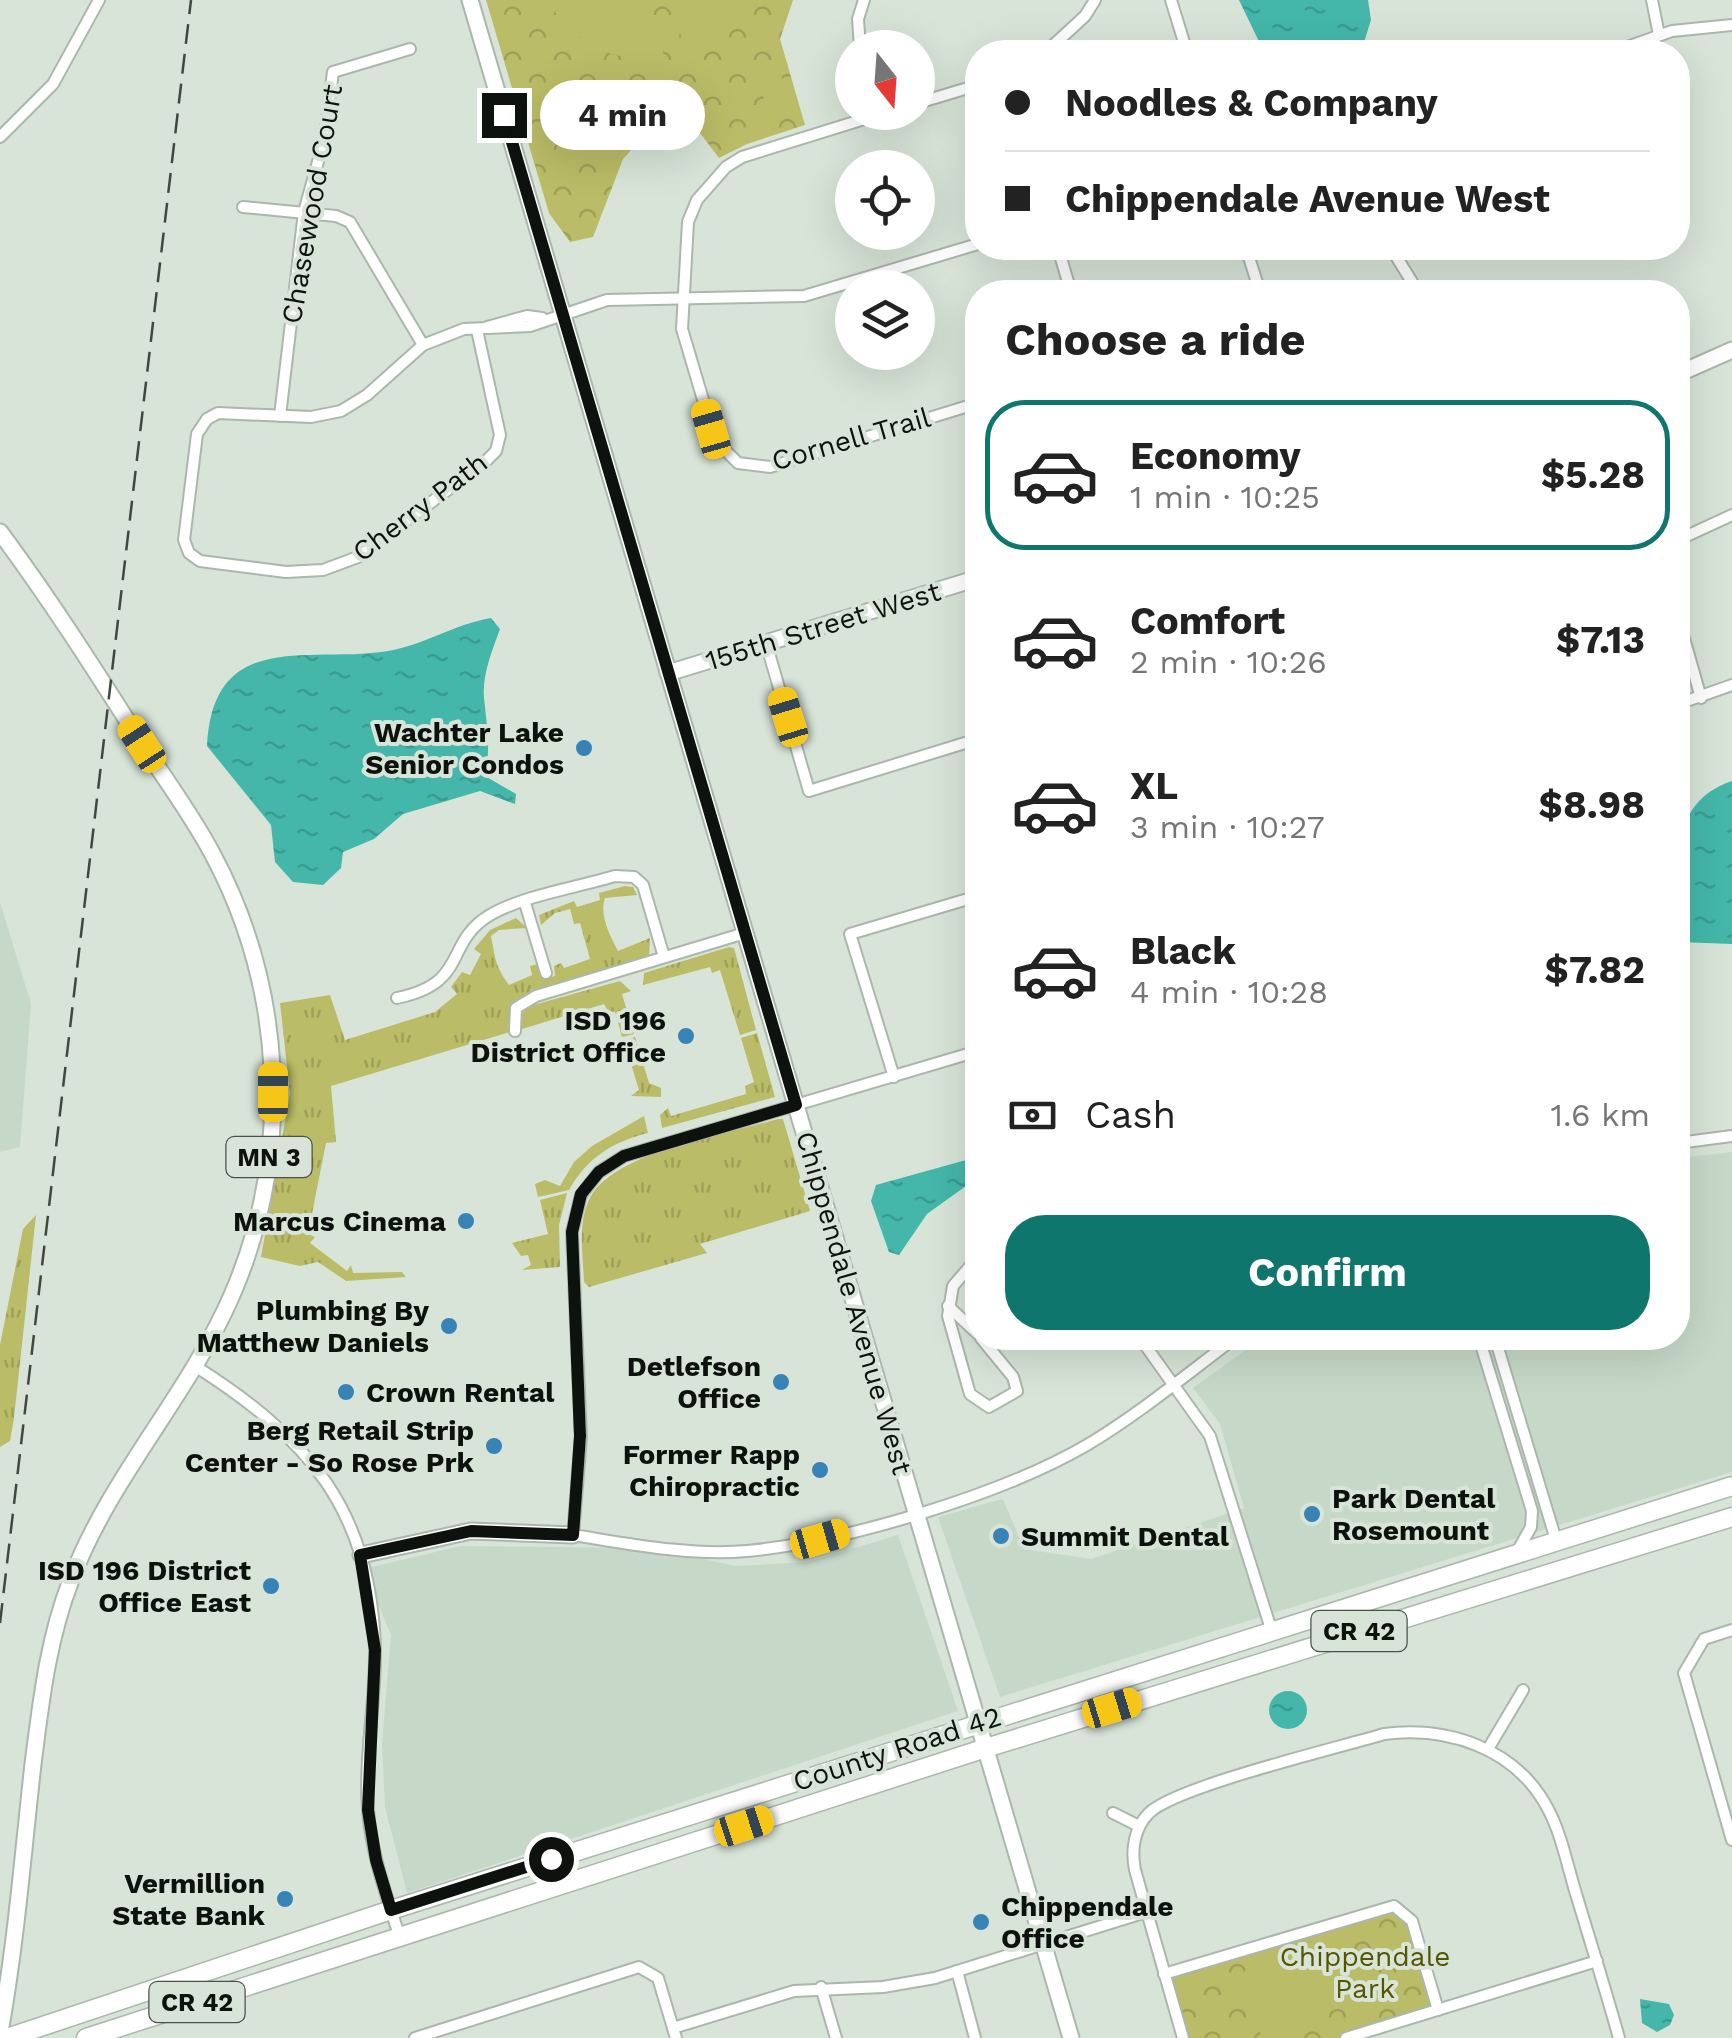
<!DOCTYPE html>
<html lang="en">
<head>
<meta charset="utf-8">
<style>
	:root { --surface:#fff; --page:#f6f6f6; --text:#222; --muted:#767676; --line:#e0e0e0; --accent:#0f766e }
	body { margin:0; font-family:"Work Sans",sans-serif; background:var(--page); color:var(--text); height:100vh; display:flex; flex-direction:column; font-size:38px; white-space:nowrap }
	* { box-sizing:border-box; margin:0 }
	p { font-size:32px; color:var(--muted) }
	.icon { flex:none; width:55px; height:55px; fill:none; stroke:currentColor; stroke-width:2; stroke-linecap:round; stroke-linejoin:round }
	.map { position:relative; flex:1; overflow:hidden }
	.drawer { position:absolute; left:965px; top:280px; width:725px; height:1070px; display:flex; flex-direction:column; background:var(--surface); border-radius:40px; box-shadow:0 10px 40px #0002 }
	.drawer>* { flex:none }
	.guide { position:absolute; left:965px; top:40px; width:725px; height:220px; border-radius:40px; box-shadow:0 10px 40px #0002; display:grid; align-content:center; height:220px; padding:0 40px; background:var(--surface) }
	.needle { width:65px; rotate:163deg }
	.controls { position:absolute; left:835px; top:30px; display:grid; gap:20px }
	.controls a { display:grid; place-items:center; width:100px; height:100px; border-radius:50%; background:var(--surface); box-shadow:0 10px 40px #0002; font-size:50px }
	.end { position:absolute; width:45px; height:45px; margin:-22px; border:12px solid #0d120e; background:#fff; box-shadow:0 0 0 5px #fff }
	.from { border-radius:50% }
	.bubble { position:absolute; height:70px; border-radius:35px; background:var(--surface); box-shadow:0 10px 40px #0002; font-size:32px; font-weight:700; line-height:70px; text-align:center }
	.car { position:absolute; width:30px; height:60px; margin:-30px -15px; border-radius:12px; box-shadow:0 0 8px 2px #0007; background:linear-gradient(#f5c518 24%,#345 0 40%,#f5c518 0 76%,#345 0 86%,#f5c518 0) }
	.guide b { display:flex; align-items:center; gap:35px; height:95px; font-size:38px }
	.guide b+b { border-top:2px solid var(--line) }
	.guide i { width:25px; height:25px; background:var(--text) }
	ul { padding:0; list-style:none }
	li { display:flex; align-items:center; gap:30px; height:150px; margin:0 20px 15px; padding:0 20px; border:5px solid transparent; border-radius:40px }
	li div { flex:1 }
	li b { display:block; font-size:38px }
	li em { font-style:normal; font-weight:700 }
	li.selected { border-color:var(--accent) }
	li>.icon { width:90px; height:90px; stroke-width:1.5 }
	h2 { padding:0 40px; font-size:45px; line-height:120px }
	.pay { display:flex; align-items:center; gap:25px; height:110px; padding:0 40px; font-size:38px }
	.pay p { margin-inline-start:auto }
	.action { display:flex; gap:20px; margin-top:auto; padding:20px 40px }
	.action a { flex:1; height:115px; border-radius:40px; background:var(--accent); color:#fff; font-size:40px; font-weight:700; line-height:115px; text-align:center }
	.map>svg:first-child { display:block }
	.built { fill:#c6d9c8 }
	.grass { fill:url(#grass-tufts) }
	.park { fill:url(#park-crowns) }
	.garden { fill:#babc67 }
	.water { fill:url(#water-ripples) }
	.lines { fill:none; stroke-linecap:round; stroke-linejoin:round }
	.street-casing { stroke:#abb7ac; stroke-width:14 }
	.secondary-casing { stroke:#abb7ac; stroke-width:19 }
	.primary-casing { stroke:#abb7ac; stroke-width:19 }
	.highway-casing { stroke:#abb7ac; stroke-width:21 }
	.street { stroke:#fff; stroke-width:10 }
	.secondary { stroke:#fff; stroke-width:15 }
	.primary { stroke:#fff; stroke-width:15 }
	.highway { stroke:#fff; stroke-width:18 }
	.rail { stroke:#414842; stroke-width:2.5; stroke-dasharray:20 10; stroke-linecap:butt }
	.route { stroke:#0d120e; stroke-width:12 }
	.poi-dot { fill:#3783b6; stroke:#d8e4d8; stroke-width:4 }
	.labels { text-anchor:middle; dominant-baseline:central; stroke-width:8; stroke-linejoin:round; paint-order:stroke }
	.shield { fill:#d8e4d8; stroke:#4a514b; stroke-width:2.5 }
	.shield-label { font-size:25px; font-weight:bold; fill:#0d120e }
	.street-label { font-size:28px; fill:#0d120e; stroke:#d8e4d8 }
	.poi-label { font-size:28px; font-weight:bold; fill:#0d120e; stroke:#d8e4d8; text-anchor:end }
	.park-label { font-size:28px; fill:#565600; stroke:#d8e4d8 }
</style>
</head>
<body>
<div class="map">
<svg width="1732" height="2038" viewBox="0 0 1732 2038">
	<defs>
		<pattern id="grass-tufts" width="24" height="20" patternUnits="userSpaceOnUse" patternTransform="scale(2.5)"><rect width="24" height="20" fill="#babc67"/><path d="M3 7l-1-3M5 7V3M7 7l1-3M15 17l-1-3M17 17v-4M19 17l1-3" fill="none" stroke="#9fa158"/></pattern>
		<pattern id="park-crowns" width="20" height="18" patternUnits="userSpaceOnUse" patternTransform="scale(2.5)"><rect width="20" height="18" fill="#babc67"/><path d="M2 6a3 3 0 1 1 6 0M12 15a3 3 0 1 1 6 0" fill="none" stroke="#9fa158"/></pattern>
		<pattern id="water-ripples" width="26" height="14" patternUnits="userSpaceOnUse" patternTransform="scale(2.5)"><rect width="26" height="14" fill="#44b7aa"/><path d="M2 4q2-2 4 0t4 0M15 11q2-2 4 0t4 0" fill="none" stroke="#3a9c91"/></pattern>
	</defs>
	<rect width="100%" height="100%" fill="#d8e4d8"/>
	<!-- built -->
	<g class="built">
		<polygon points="0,902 31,1004 20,1147 0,1152"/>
		<polygon points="1732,1152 1732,1472 1000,1697 938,1517 1003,1499 1024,1549 1091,1559 1244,1508 1220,1424 1193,1388 1262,1338 1678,1338 1678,1158"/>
		<polygon points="898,1535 958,1711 407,1893 385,1807 382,1743 391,1635 364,1569 460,1546 651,1548 736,1566 808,1562"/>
	</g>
	<!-- grass -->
	<g class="grass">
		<path d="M625 886 633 887 637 895 605 898C599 915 610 936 618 951L650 938 649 957 532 990 509 1009 510 1032 331 1086 336 1142 326 1143 308 1234 315 1237 310 1243 347 1271 351 1265 353 1273 402 1272 406 1277 346 1281 318 1262 300 1266 261 1257 290 1093 280 1003 330 995 345 1040 435 1012 457 994 451 987 462 972 470 975 481 954 474 949 490 930 516 918 527 928 499 930 491 936C495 957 495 966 509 985L532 975 530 966 538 964 543 979 555 976 554 966 561 963 564 968 590 959 580 923 574 924 570 909 555 913 541 925 539 915 574 901 577 907 600 900 599 893Z"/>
		<polygon points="729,947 734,948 756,1030 740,1035 720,970 712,973 710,967 643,985 644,973"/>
		<polygon points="620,981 631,991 622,994 634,1034 622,1037 615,1012 608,1011 604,1004 522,1029 520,1016 526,1007"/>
		<polygon points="757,1033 775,1097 662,1128 660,1115 668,1108 671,1116 746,1094 745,1086 754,1082 741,1038"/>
		<polygon points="635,1037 649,1083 661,1088 661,1097 631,1096 639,1090 624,1041"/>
		<path d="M644 1116 648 1133C612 1142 587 1158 569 1190L538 1197 535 1184 545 1180 560 1186 574 1162 592 1146Z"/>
		<path d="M778 1119H783L810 1211 700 1244 707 1253 589 1287 584 1282C583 1255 577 1223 590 1198 613 1152 729 1133 778 1119Z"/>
		<polygon points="567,1193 559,1225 560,1267 522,1270 531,1265 528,1255 521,1256 512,1243 548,1234 540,1200"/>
		<polygon points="36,1215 14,1418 10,1441 0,1447 0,1345 23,1229"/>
	</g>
	<!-- park -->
	<g class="park">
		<polygon points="486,0 793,0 780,39 805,125 747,144 719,158 681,108 647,133 623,159 593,237 570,242 549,213"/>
		<polygon points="1394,1904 1405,1909 1440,2009 1344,2038 1183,2038 1164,1974"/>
	</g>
	<!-- garden -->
	<g class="garden">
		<path d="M571 0H645L666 61C612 59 584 51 551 7Z"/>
		<path d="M669 0H744C738 26 708 39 686 51Z"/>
		<polygon points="780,71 792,115 769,120 758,76"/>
		<path d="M1320 1939C1326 1981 1327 2014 1287 2038H1262L1243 1975 1251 1959Z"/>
	</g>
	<!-- water -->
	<g class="water">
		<polygon points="1239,0 1368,0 1371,20 1361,52 1264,52"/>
		<path d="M491 618 500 629C492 651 482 675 484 698 487 727 491 747 485 776L516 794 515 804 480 791 403 814 374 839 343 852 341 868 323 885 293 882 275 862 271 825 207 746C213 627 310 664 388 651 424 645 455 624 491 618Z"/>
		<path d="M1732 781V944L1678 942C1677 883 1662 804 1732 781Z"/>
		<polygon points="977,1157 977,1178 927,1214 899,1255 889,1252 871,1201 876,1185"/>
		<circle cx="1288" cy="1710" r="19"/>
		<polygon points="1640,1999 1669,2004 1674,2015 1670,2025 1657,2032 1642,2023"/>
	</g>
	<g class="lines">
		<defs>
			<g id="street">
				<polyline points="1171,0 1187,52"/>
				<polyline points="1652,0 1659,35"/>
				<polyline points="860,48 858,19 864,0"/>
				<polyline points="1046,52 1085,16 1095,0"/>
				<polyline points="1613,52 1672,31 1732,25"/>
				<polyline points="918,103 978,85"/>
				<polyline points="887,112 742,157 726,167 697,200 688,222 682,329 715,440 738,463 770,467 978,403"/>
				<polyline points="0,137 53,84 99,0"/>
				<polyline points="243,207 336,216 350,222 423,345"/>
				<polyline points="1058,248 1071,292"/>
				<polyline points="1246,248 1260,292"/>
				<polyline points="1391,248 1412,282"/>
				<polyline points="487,327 527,316 542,318"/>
				<polyline points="477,330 500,435 496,451 485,462 358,557 323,570 286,572 200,561 189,553 184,540 197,434 207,419 218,413 311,417 341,411 367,395 423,345 464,329 530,326 607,300 804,296 978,244"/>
				<polyline points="280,416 304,212 324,140 333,72 410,49"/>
				<polyline points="1678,540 1732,515"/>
				<polyline points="1678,617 1701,698"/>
				<polyline points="766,643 809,791 978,739"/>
				<polyline points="1678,704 1732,685"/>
				<polyline points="525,903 546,973"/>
				<path d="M397 998C470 983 443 943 490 915 522 896 578 887 615 876L634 877 643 885 664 957"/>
				<polyline points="515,1031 516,1008 536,996 745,933"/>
				<path d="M978 1051 624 1156 599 1172 581 1195 572 1232 581 1437 573 1535C630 1544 689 1556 747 1551 845 1542 1003 1494 1087 1445 1139 1414 1187 1374 1235 1338"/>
				<polyline points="894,1077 850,934 978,896"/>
				<polyline points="1678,1143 1732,1136"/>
				<polyline points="978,1257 953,1286 948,1316 970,1394 989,1407 1017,1391 1013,1377 981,1338"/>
				<polyline points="948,1306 978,1334"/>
				<polyline points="1140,1338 1210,1436 1271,1629"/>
				<polyline points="1479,1338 1532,1511 1531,1527 1517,1552"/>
				<polyline points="1495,1338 1556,1540"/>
				<path d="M195 1366C307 1437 371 1509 375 1648 376 1702 364 1755 368 1809 371 1853 386 1894 399 1935"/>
				<polyline points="1732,1630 1704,1639 1684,1673 1732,1840"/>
				<polyline points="1488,1749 1523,1690"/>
				<polyline points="1113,1813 1139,1826"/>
				<polyline points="957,1971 975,2038"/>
				<polyline points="1164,1974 1394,1906 1412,1921 1438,2010"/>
				<polyline points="821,1987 836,2038"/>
				<polyline points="673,2028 794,1991 883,1987 935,1978 1146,1912"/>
				<polyline points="415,2038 639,1967 658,1978 676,2038"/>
				<path d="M1183 2038 1135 1870C1131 1850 1134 1828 1149 1813 1177 1786 1338 1748 1384 1734 1448 1726 1516 1748 1548 1809 1562 1835 1568 1869 1577 1897 1591 1944 1606 1991 1619 2038"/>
				<polyline points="1346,2038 1597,1961"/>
			</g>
			<g id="secondary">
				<polyline points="470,0 1071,2038"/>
				<polyline points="1678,374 1732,350"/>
				<polyline points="668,673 978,578"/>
				<polyline points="361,1555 471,1531 573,1535"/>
			</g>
			<path id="primary" d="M0 532C49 598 93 667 137 736 162 775 190 812 212 853 285 989 293 1154 232 1295 188 1396 110 1477 71 1580 48 1639 41 1701 33 1764 23 1853 16 1944 0 2032"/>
			<g id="highway">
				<polyline points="7,2038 391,1910 1732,1486"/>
				<polyline points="86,2038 986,1748 1732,1517"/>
			</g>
		</defs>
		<!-- street casing -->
		<use href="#street" class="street-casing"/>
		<!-- secondary casing -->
		<use href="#secondary" class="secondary-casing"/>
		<!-- primary casing -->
		<use href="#primary" class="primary-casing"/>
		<!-- highway casing -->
		<use href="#highway" class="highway-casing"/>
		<!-- street -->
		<use href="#street" class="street"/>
		<!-- secondary -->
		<use href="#secondary" class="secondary"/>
		<!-- primary -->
		<use href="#primary" class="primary"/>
		<!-- highway -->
		<use href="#highway" class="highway"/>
		<!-- rail -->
		<polyline class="rail" points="0,1623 191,0"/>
	</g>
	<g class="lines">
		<!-- route -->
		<polyline class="route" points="504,115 796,1105 624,1156 599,1172 581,1194 572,1232 580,1436 573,1535 471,1531 360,1555 375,1650 368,1810 376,1860 391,1910 551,1859"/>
	</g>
	<!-- markers -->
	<g class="poi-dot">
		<circle cx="584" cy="748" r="10"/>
		<circle cx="686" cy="1036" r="10"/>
		<circle cx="466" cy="1221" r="10"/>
		<circle cx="449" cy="1326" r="10"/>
		<circle cx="781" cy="1382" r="10"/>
		<circle cx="346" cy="1392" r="10"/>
		<circle cx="494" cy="1446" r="10"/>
		<circle cx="820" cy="1470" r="10"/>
		<circle cx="1312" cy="1514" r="10"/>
		<circle cx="1001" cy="1536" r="10"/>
		<circle cx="271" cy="1586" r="10"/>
		<circle cx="285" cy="1899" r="10"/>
		<circle cx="981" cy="1922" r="10"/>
	</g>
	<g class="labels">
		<!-- shield labels -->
		<g class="shield">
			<rect x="226.5" y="1137" width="85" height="40" rx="8"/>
			<rect x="1311.5" y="1611" width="95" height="40" rx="8"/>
			<rect x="149.5" y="1982" width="95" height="40" rx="8"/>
		</g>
		<g class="shield-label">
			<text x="269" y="1157">MN 3</text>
			<text x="1359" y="1631">CR 42</text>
			<text x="197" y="2002">CR 42</text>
		</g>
		<!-- street labels -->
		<g class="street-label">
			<text transform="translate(312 204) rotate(-80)">Chasewood Court</text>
			<text transform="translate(851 439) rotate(-16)">Cornell Trail</text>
			<text transform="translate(420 507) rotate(-37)">Cherry Path</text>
			<text transform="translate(823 626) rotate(-17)">155th Street West</text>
			<text transform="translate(854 1303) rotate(74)">Chippendale Avenue West</text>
			<text transform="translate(897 1749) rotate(-18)">County Road 42</text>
		</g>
		<!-- poi labels -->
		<g class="poi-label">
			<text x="564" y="732">Wachter Lake<tspan x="564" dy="32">Senior Condos</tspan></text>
			<text x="666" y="1020">ISD 196<tspan x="666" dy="32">District Office</tspan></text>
			<text x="446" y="1221">Marcus Cinema</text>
			<text x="429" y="1310">Plumbing By<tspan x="429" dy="32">Matthew Daniels</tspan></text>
			<text x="761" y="1366">Detlefson<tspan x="761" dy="32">Office</tspan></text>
			<text x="366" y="1392" text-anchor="start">Crown Rental</text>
			<text x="474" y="1430">Berg Retail Strip<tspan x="474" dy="32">Center - So Rose Prk</tspan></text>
			<text x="800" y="1454">Former Rapp<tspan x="800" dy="32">Chiropractic</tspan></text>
			<text x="1332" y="1498" text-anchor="start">Park Dental<tspan x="1332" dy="32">Rosemount</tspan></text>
			<text x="1021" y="1536" text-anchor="start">Summit Dental</text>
			<text x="251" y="1570">ISD 196 District<tspan x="251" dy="32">Office East</tspan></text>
			<text x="265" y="1883">Vermillion<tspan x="265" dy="32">State Bank</tspan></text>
			<text x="1001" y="1906" text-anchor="start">Chippendale<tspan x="1001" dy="32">Office</tspan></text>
		</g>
		<!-- park labels -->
		<g class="park-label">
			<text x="1365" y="1956">Chippendale<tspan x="1365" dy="32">Park</tspan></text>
		</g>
	</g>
</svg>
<div class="controls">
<a><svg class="needle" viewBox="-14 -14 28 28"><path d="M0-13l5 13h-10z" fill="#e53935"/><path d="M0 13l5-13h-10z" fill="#767676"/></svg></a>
<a><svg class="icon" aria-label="locate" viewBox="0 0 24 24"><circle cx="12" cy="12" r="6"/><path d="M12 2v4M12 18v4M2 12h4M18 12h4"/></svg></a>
<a><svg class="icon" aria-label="layers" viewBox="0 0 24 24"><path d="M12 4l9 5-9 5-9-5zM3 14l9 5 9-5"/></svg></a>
</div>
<i class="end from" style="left:551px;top:1859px"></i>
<i class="end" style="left:504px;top:115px"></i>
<div class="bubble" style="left:540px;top:80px;width:165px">4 min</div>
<i class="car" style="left:711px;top:429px;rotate:344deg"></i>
<i class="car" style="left:788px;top:717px;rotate:343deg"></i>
<i class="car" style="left:142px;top:744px;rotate:327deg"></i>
<i class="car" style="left:273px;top:1092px;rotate:0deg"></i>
<i class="car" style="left:820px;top:1539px;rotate:74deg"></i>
<i class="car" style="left:1112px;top:1708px;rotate:73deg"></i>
<i class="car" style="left:744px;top:1826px;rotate:72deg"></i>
<div class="guide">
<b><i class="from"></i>Noodles &amp; Company</b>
<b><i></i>Chippendale Avenue West</b>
</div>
<section class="drawer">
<h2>Choose a ride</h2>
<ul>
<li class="selected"><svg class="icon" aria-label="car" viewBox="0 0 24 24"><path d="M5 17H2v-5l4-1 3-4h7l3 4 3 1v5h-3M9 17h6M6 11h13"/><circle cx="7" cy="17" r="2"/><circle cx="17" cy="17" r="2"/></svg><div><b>Economy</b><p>1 min · 10:25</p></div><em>$5.28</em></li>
<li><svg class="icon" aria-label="car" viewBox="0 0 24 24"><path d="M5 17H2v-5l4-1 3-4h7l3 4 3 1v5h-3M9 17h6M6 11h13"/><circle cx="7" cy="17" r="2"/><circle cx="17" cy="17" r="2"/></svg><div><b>Comfort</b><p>2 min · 10:26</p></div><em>$7.13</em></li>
<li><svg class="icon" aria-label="car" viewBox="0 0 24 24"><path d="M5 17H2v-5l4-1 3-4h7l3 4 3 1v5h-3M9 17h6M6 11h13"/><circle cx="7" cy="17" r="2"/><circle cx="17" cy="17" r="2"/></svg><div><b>XL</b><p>3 min · 10:27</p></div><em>$8.98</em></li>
<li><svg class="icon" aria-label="car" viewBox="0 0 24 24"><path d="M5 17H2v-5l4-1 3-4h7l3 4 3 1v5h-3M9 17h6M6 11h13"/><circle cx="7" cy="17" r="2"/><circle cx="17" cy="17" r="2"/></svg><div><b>Black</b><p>4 min · 10:28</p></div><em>$7.82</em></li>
</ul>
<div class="pay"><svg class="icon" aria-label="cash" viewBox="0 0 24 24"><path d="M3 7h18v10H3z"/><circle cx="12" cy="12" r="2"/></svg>Cash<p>1.6 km</p></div>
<div class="action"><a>Confirm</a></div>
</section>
</div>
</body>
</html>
